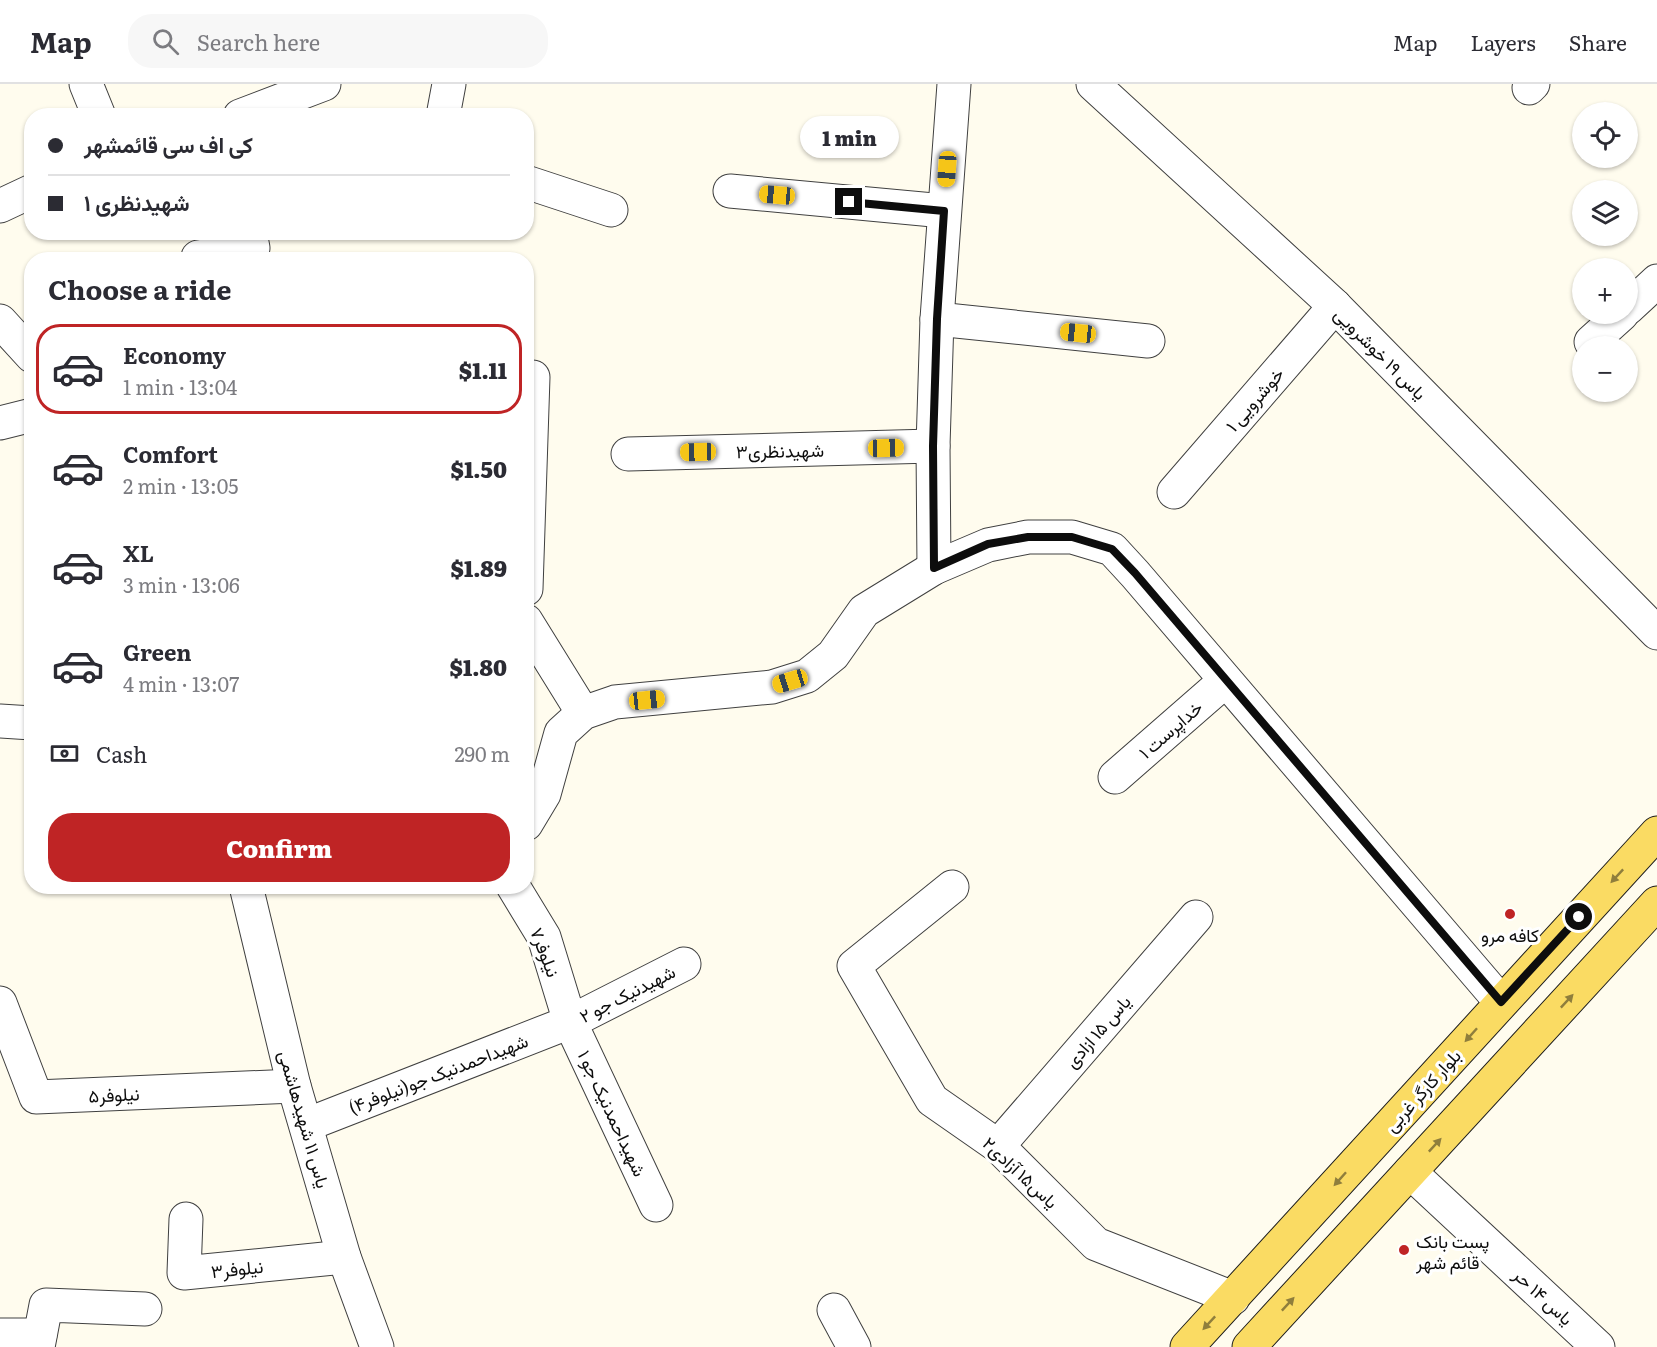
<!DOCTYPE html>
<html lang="en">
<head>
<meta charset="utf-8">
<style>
	:root { --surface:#fff; --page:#f7f7f7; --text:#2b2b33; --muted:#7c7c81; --line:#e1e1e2; --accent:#bf2425 }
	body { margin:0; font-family:Literata,Vazirmatn,serif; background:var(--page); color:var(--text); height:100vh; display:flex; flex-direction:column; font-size:22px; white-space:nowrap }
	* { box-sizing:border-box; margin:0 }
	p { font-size:20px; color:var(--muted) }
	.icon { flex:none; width:33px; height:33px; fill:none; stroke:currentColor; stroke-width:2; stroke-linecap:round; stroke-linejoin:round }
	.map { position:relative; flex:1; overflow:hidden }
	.sheet { position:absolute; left:24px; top:168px; width:510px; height:642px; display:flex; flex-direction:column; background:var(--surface); border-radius:24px; box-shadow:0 2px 4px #0004 }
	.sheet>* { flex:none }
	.banner { position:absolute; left:24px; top:24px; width:510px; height:132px; border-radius:24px; box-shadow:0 2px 4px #0004; display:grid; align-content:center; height:132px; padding:0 24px; background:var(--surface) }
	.fabs { position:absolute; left:1572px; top:18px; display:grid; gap:12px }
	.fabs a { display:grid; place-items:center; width:66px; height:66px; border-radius:50%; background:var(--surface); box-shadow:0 2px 4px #0004; font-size:30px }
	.end { position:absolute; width:27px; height:27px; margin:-14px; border:8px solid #0d0d0d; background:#fff; box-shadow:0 0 0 3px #fff }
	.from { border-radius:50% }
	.bubble { position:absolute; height:42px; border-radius:21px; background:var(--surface); box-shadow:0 2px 4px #0004; font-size:20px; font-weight:800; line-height:42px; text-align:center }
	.car { position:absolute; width:18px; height:36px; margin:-18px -9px; border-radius:8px; box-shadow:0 0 4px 2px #0007; background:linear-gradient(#f5c518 24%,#345 0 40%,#f5c518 0 76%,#345 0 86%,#f5c518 0) }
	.banner b { display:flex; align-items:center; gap:21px; height:57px; font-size:22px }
	.banner b+b { border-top:2px solid var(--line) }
	.banner i { width:15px; height:15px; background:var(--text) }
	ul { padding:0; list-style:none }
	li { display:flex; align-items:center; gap:18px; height:90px; margin:0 12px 9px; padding:0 12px; border:3px solid transparent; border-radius:24px }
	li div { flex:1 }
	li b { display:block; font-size:22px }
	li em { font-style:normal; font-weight:800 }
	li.on { border-color:var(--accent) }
	li>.icon { width:54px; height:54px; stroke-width:1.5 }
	h2 { padding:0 24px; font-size:27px; line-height:72px }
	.pay { display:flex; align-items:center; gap:15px; height:66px; padding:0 24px; font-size:22px }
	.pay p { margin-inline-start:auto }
	.cta { display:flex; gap:12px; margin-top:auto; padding:12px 24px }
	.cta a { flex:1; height:69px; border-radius:24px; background:var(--accent); color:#fff; font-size:24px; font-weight:800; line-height:69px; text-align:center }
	header { display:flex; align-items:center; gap:36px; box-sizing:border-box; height:84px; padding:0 30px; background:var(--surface); border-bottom:2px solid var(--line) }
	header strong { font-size:28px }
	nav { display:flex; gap:33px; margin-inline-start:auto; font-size:21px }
	.search { width:420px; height:54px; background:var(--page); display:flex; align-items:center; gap:15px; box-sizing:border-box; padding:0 21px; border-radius:24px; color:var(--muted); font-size:22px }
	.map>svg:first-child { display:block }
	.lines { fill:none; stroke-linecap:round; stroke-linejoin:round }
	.minor-casing { stroke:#404040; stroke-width:35 }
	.primary-casing { stroke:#1e1e1e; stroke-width:35 }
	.minor { stroke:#fff; stroke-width:33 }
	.primary { stroke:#fadb63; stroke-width:33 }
	.oneway { fill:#8f7e3c }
	.route { stroke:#0d0d0d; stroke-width:8 }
	.poi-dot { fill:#bf2425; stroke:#fff; stroke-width:2 }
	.labels { text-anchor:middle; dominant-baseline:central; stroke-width:6; stroke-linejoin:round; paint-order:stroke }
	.street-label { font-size:18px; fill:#0d0d0d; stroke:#fff }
	.poi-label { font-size:18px; fill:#0d0d0d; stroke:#fff }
</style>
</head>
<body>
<header>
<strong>Map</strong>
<div class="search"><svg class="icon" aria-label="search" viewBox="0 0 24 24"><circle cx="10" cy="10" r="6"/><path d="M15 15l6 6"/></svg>Search here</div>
<nav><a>Map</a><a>Layers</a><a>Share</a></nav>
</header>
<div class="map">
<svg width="1657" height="1263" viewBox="0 0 1657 1263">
	<rect width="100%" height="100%" fill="#fffcee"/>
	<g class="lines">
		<defs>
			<g id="minor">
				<polyline points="86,0 99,32"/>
				<polyline points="1093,0 1335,222 1657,549"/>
				<polyline points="1529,4 1533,0"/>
				<polyline points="240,32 324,0"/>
				<polyline points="443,32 449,0"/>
				<polyline points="526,98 611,126"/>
				<polyline points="730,107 944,127"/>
				<polyline points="0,122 32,107"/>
				<polyline points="198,173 253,164 250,148"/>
				<polyline points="1628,224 1657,197"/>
				<polyline points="937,235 1148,257"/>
				<polyline points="0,237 32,272"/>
				<polyline points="1591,258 1622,230"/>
				<polyline points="0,339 32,331"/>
				<polyline points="628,370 933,362"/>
				<polyline points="1174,408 1335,222"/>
				<polyline points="934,484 933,362 937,235 954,0"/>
				<polyline points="526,505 533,293"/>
				<polyline points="526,537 583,629"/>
				<polyline points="0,637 32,639"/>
				<polyline points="1115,693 1225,597"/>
				<polyline points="526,740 544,710 561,649 583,629 615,618 772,603 807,592 833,571 864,527 934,484 988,461 1028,453 1072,453 1112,465 1135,490 1501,918"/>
				<polyline points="246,802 294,1002 344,1173 377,1263"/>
				<polyline points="513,802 544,853 570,938 656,1121"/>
				<polyline points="952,803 854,882 932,1016 998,1062 1096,1160 1233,1214"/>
				<polyline points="0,919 36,1013 294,1002"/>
				<polyline points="306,1041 570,938 684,880"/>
				<polyline points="998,1062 1196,833"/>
				<polyline points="1410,1088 1598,1263"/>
				<polyline points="186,1135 184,1189 344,1173"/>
				<polyline points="834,1226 854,1263"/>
				<polyline points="0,1251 40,1251"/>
				<polyline points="38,1263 46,1221 145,1225"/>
			</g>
			<g id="primary">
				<polyline points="1187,1263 1657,749"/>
				<polyline points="1249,1263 1657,819"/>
			</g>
		</defs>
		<!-- minor casing -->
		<use href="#minor" class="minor-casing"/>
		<!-- primary casing -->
		<use href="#primary" class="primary-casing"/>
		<!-- minor -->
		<use href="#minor" class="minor"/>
		<!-- primary -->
		<use href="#primary" class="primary"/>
	</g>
	<!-- one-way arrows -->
	<defs><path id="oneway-solid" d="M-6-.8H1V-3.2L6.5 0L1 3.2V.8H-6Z" transform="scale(1.5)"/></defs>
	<g class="oneway">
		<use href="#oneway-solid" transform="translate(1617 792) rotate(133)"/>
		<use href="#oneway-solid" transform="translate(1567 917) rotate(-47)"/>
		<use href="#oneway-solid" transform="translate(1471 951) rotate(132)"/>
		<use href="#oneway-solid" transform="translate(1435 1061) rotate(-47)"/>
		<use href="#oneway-solid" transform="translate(1340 1095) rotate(132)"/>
		<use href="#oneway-solid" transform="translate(1288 1220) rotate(-47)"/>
		<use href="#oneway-solid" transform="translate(1209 1239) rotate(133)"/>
	</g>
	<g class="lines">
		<!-- route -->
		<polyline class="route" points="849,118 944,127 937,235 933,362 934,484 988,460 1028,453 1072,453 1112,465 1135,489 1501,918 1579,833"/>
	</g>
	<!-- markers -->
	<g class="poi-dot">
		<circle cx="1510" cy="830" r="6"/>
		<circle cx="1404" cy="1166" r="6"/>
	</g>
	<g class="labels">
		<!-- street labels -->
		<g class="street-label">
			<text transform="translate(1381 269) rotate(45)">یاس ۱۹ خوشرویی</text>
			<text transform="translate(1254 315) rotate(-49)">خوشرویی ۱</text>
			<text transform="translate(780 366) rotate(-1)">شهیدنظری۳</text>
			<text transform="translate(1170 645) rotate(-41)">خداپرست ۱</text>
			<text transform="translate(546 868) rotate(69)">نیلوفر۷</text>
			<text transform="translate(627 909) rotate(-27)">شهیدنیک جو ۲</text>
			<text transform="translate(1097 947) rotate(-49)">یاس ۱۵ ازادی</text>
			<text transform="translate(438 989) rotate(-21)">شهیداحمدنیک جو(نیلوفر۴)</text>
			<text transform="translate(1422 1006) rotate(-48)">بلوار کارگر غربی</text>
			<text transform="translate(114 1010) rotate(-3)">نیلوفر۵</text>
			<text transform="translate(613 1029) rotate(65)">شهیداحمدنیک جو ۱</text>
			<text transform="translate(305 1035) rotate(74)">یاس ۱۱ شهیدهاشمی</text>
			<text transform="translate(1021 1088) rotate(43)">یاس۱۵ آزادی۲</text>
			<text transform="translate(237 1184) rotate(-6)">نیلوفر۳</text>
			<text transform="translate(1544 1212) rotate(43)">یاس ۱۴ حر</text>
		</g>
		<!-- poi labels -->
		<g class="poi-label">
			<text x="1510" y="850">کافه مرو</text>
			<text x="1416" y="1156" text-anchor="start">پست بانک<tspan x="1416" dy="21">قائم شهر</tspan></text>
		</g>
	</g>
</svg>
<div class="fabs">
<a><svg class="icon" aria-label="locate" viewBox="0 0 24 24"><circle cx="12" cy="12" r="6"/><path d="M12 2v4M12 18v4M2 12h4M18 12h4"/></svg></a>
<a><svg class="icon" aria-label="layers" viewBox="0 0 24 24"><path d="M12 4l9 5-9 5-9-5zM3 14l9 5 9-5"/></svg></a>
<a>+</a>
<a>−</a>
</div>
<i class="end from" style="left:1579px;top:833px"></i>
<i class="end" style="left:849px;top:118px"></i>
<div class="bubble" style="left:800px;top:32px;width:99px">1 min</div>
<i class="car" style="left:947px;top:85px;rotate:184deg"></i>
<i class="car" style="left:777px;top:111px;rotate:275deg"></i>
<i class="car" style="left:1078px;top:249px;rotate:276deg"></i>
<i class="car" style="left:886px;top:364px;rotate:89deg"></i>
<i class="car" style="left:698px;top:368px;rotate:269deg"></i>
<i class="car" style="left:790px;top:597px;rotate:253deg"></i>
<i class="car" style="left:647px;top:616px;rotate:84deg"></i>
<div class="banner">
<b><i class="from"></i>کی اف سی قائمشهر</b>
<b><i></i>شهیدنظری ۱</b>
</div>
<section class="sheet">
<h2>Choose a ride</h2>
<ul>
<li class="on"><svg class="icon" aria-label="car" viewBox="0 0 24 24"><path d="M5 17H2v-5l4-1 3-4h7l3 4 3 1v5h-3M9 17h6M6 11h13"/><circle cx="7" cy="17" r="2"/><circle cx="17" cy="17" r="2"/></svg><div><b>Economy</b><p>1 min · 13:04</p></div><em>$1.11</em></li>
<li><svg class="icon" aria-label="car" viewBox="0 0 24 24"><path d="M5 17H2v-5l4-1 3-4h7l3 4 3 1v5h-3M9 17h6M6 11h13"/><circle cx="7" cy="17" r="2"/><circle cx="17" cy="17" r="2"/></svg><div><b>Comfort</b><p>2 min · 13:05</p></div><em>$1.50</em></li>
<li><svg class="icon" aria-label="car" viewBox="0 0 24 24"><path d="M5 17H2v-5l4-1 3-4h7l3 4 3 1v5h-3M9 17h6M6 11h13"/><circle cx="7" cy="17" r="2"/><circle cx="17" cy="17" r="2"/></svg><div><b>XL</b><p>3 min · 13:06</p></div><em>$1.89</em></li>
<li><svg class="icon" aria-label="car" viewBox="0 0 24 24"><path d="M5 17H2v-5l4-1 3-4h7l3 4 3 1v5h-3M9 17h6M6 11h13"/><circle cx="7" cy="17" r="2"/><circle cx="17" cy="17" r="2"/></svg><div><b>Green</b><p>4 min · 13:07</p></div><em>$1.80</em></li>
</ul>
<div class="pay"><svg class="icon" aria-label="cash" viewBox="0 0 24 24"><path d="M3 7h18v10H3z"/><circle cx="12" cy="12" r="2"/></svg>Cash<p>290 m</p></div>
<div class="cta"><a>Confirm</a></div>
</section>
</div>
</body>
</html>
